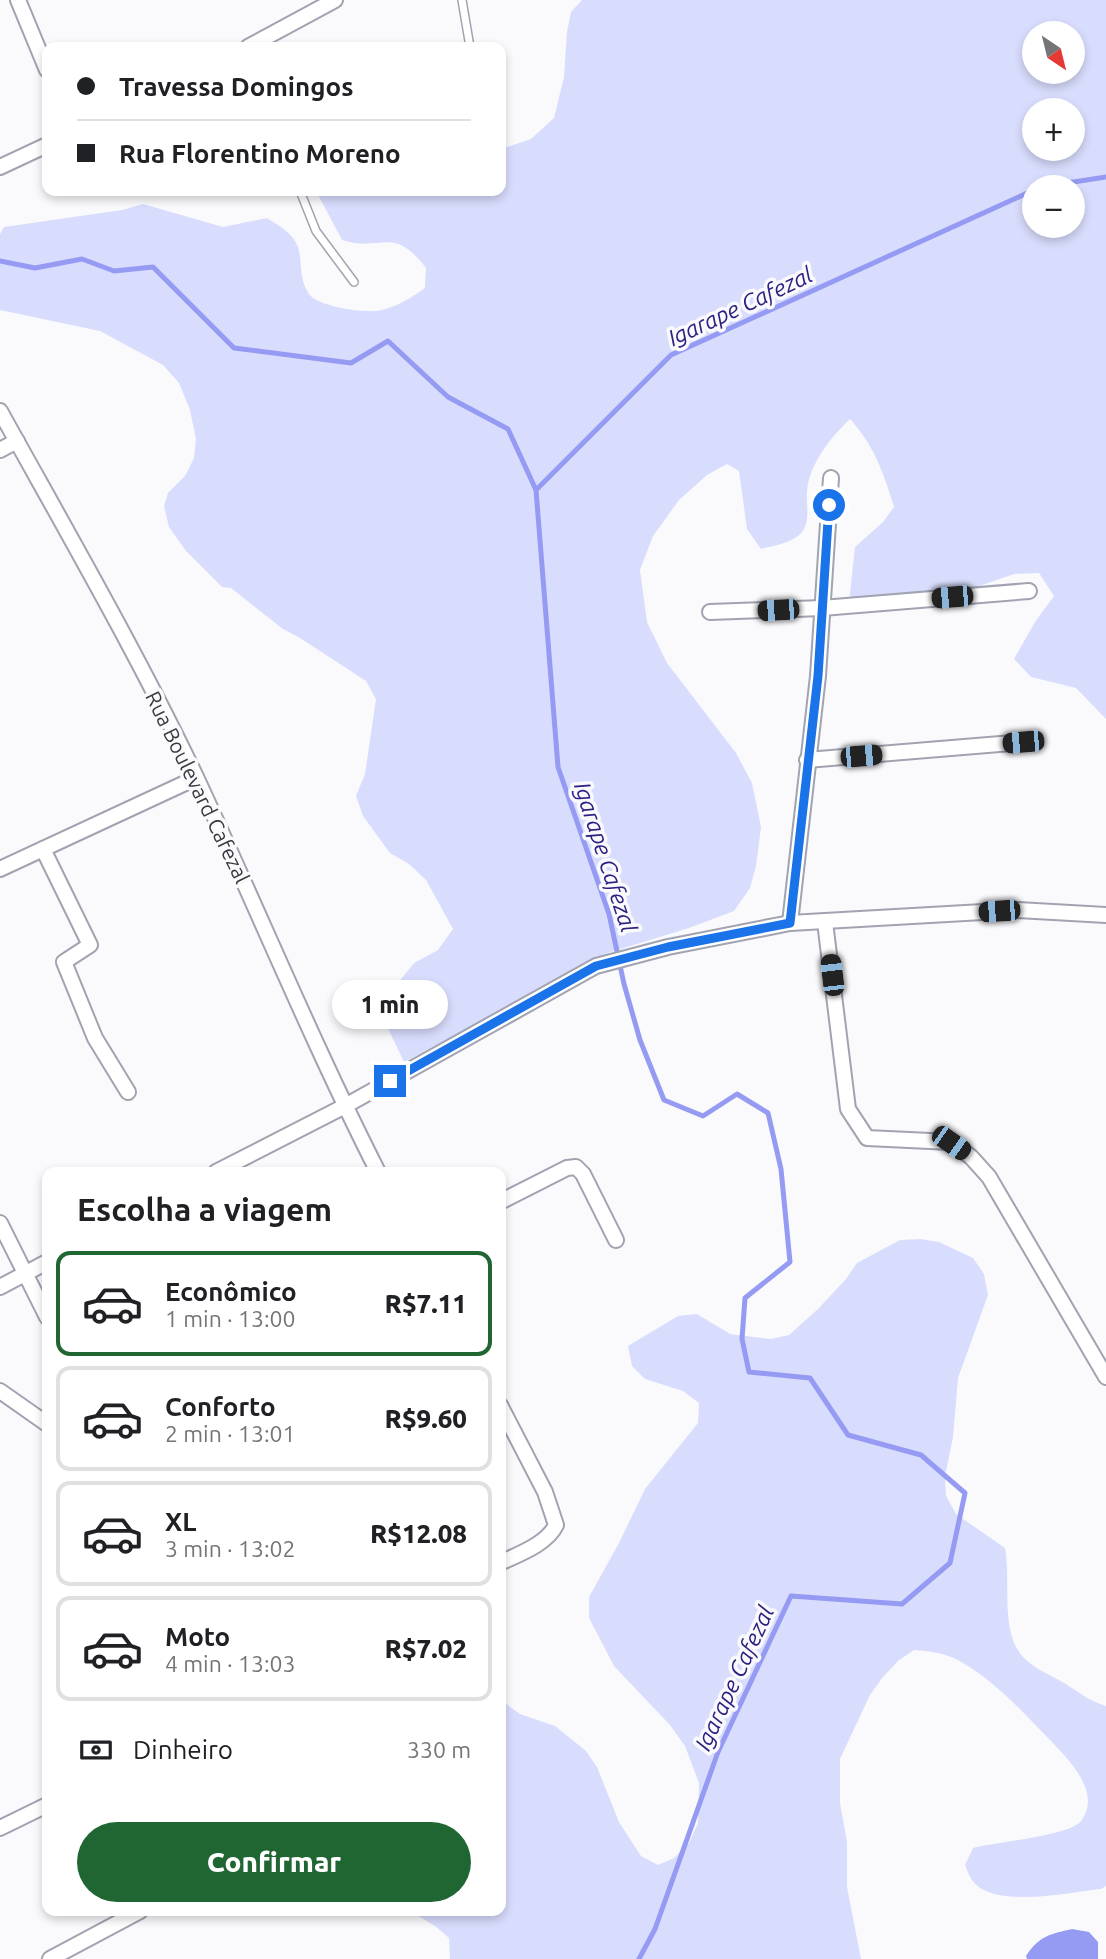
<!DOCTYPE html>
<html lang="pt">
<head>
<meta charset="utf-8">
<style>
	:root { --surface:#fff; --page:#f2f2f2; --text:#202124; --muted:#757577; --line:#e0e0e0; --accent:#1f6633 }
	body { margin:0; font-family:Ubuntu,sans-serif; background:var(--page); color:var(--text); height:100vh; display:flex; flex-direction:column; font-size:26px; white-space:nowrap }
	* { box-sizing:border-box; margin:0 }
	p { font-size:23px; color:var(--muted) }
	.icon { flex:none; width:38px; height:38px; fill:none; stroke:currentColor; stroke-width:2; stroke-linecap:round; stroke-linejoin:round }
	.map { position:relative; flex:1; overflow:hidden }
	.details { position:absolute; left:42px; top:1167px; width:464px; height:749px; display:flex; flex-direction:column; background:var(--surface); border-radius:14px; box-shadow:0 4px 10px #0003 }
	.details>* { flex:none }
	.banner { position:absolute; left:42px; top:42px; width:464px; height:154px; border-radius:14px; box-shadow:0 4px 10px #0003; display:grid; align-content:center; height:154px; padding:0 35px; background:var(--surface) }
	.needle { width:46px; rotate:145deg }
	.buttons { position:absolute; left:1022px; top:21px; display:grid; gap:14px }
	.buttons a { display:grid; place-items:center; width:63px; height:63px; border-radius:50%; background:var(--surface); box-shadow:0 4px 10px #0003; font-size:35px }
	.end { position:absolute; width:32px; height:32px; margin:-16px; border:9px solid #1a73e8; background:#fff; box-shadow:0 0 0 4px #fff }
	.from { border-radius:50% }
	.bubble { position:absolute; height:49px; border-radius:24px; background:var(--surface); box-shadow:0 4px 10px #0003; font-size:23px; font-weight:800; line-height:49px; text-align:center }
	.car { position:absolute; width:21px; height:42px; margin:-21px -10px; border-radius:9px; box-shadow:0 0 5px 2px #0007; background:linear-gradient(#222 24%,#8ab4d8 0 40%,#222 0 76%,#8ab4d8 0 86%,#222 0) }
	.banner b { display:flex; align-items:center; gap:24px; height:66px; font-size:26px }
	.banner b+b { border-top:2px solid var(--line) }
	.banner i { width:18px; height:18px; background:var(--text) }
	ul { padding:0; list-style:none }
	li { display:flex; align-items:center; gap:21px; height:105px; margin:0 14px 10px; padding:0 21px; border:4px solid var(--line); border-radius:14px }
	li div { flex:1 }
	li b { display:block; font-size:26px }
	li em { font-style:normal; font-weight:800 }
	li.on { border-color:var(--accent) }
	li>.icon { width:63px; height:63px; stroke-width:1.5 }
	h2 { padding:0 35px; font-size:32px; line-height:84px }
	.pay { display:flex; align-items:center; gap:18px; height:77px; padding:0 35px; font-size:26px }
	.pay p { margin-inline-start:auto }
	.primary-button { display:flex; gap:14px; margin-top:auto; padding:14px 35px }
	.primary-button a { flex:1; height:80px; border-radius:42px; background:var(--accent); color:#fff; font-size:28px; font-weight:800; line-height:80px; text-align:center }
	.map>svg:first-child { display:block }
	.green { fill:#d9ddfd; fill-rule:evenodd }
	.water { fill:#959bf2 }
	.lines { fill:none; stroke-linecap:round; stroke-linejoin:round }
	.stream { stroke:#959bf2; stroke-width:5 }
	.lane-casing { stroke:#a1a3b1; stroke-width:10 }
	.street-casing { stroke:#a1a3b1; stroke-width:18 }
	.lane { stroke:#fff; stroke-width:7 }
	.street { stroke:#fff; stroke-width:14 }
	.route { stroke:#1a73e8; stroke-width:9 }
	.labels { text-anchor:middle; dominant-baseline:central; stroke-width:7; stroke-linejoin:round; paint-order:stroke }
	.street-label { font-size:21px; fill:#38393f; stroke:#fafafd }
	.water-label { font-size:23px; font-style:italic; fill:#2c2082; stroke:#fafafd }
</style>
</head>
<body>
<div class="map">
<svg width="1106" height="1959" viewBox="0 0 1106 1959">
	<rect width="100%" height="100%" fill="#fafafd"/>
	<!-- green -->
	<g class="green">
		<path d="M582 0H1106V719L1076 688 1031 677 1014 659 1035 622 1054 596 1039 573 1014 574 965 591 849 602 855 547 883 522 894 507C884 474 874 445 850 419 831 437 809 464 807 492 806 504 810 518 804 529 796 543 775 545 761 549L747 529 739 471 727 464 707 475 679 500 653 536 640 570 647 622 667 663 736 753 752 783 761 827 756 866 750 888 734 911 689 928 608 953 404 1062 380 1012 393 989 414 963 438 950 453 929 426 880 409 864 390 853 363 816 356 796 365 774 376 699 366 681 300 638 283 629 231 588 222 587 186 551 169 527 164 506 168 493 185 476 194 458 196 439 190 410 179 383 163 365 100 331 0 310V234L4 227 122 210 143 204 223 227 267 218C278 225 293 233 298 247 303 264 298 277 309 294 318 307 367 314 382 310 398 306 411 298 425 288L426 268C392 224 382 253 342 240L316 191H500L501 149 531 139 554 118 564 77 567 32 571 12ZM1034 33H1073V72H1034ZM1034 110H1073V149H1034ZM1034 187H1073V226H1034Z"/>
		<path d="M920 1239 939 1242 973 1258 984 1274 988 1295 958 1378 953 1437 945 1476 946 1496 956 1514 1005 1548C1012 1585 997 1641 1031 1664 1040 1671 1050 1675 1059 1680 1075 1689 1088 1701 1106 1706V1886L1101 1889C1070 1892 993 1910 972 1880 969 1876 967 1870 965 1865L973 1848C995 1842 1069 1836 1081 1821 1103 1792 1067 1758 1049 1739 1020 1709 993 1679 956 1659 943 1653 929 1651 914 1650L898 1661 883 1677 870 1695 840 1759V1803L847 1842V1887L861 1959H450L449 1938 435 1926 410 1911H500V1765L505 1753 501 1749V1700L520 1714 555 1726 586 1751 597 1767 619 1822 641 1856 658 1865 674 1858 689 1843 698 1823 699 1783 685 1746 670 1725 614 1666 589 1618V1597L619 1543 645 1489 698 1423 699 1403 683 1391 645 1379 632 1366 628 1346 678 1316 697 1314 730 1334 771 1339 789 1335 818 1309 846 1279 857 1263 900 1240Z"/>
	</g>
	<!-- water -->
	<path class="water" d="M1072 1929 1089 1932 1098 1942V1959H1027L1026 1956C1039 1936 1050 1934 1072 1929Z"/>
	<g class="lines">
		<!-- stream -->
		<g class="stream">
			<polyline points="1041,187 1106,177"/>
			<polyline points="0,261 35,268 82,259 114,271 153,267 234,348 351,363 388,341 448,397 508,429 536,490"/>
			<polyline points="639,1959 655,1929 718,1752 791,1596 902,1604 950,1563 965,1493 921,1455 848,1435 810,1378 749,1372 742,1339 745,1298 790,1262 781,1169 768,1113 737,1094 703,1116 664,1100 640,1040 624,984 609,914 558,767 536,490 671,355 1034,190"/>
		</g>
		<defs>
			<g id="lane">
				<polyline points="462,0 470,47"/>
				<polyline points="300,191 316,231 354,282"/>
			</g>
			<g id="street">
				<polyline points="18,0 47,70"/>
				<polyline points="248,47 335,0"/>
				<polyline points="0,167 47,145"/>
				<path d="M0 411C67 532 137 653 197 779 258 910 313 1044 378 1172"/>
				<polyline points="0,450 17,441"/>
				<polyline points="710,612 822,608 1029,591"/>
				<polyline points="807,760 1023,742"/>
				<polyline points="43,849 90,945 64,962 95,1038 128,1092"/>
				<polyline points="0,869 196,778"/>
				<polyline points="825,922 848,1109 867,1138 951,1142 971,1157 989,1177 1106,1377"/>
				<polyline points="790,923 818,676 831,478"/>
				<polyline points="216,1172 345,1106 596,966 668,947 790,923 1018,910 1106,915"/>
				<polyline points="500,1202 567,1168 576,1167 583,1174 616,1240"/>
				<polyline points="0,1223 47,1317"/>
				<polyline points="0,1287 47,1262"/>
				<polyline points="0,1391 47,1424"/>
				<path d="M500 1405 545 1492 556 1525C547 1544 519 1554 500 1563"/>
				<polyline points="0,1828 47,1805"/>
				<polyline points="50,1959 140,1911"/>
			</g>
		</defs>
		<!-- lane casing -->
		<use href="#lane" class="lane-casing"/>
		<!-- street casing -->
		<use href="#street" class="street-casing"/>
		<!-- lane -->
		<use href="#lane" class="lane"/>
		<!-- street -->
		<use href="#street" class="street"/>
	</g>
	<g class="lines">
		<!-- route -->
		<polyline class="route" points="390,1081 596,966 668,947 790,923 818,676 829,505"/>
	</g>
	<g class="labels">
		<!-- street labels -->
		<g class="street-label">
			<text transform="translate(198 787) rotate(64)">Rua Boulevard Cafezal</text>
		</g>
		<!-- water labels -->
		<g class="water-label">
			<text transform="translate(740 306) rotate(-25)">Igarape Cafezal</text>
			<text transform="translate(606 857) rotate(72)">Igarape Cafezal</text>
			<text transform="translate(734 1678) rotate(-65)">Igarape Cafezal</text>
		</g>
	</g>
</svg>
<div class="buttons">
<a><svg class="needle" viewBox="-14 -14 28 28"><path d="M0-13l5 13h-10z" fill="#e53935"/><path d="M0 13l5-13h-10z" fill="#757577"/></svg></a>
<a>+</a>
<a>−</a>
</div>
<i class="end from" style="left:829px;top:505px"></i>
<i class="end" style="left:390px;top:1081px"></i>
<div class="bubble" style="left:332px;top:980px;width:116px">1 min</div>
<i class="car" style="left:952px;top:597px;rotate:265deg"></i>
<i class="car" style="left:778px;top:610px;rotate:267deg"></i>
<i class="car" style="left:1023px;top:742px;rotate:265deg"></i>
<i class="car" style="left:861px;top:756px;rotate:85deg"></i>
<i class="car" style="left:999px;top:911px;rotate:266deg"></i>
<i class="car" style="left:832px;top:975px;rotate:353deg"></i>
<i class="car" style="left:951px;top:1143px;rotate:125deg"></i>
<div class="banner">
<b><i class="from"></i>Travessa Domingos</b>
<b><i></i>Rua Florentino Moreno</b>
</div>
<section class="details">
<h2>Escolha a viagem</h2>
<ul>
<li class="on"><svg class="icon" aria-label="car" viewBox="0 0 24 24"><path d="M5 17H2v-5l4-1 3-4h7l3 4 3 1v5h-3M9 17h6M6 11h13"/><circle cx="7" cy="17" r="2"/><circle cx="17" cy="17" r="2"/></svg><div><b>Econômico</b><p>1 min · 13:00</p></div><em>R$7.11</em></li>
<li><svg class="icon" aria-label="car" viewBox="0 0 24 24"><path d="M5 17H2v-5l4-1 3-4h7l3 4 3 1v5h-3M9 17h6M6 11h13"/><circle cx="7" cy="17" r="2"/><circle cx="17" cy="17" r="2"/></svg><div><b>Conforto</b><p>2 min · 13:01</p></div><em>R$9.60</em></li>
<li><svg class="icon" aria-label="car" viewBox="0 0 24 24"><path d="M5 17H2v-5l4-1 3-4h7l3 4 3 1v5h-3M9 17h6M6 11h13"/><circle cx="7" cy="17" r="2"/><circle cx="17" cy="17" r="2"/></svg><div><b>XL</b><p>3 min · 13:02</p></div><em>R$12.08</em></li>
<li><svg class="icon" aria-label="car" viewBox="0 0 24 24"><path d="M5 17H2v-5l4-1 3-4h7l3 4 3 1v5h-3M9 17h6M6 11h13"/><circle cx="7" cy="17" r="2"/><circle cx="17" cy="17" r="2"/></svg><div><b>Moto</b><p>4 min · 13:03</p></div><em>R$7.02</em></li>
</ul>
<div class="pay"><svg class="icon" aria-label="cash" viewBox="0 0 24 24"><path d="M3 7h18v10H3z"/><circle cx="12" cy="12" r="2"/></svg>Dinheiro<p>330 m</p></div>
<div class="primary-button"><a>Confirmar</a></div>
</section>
</div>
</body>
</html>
